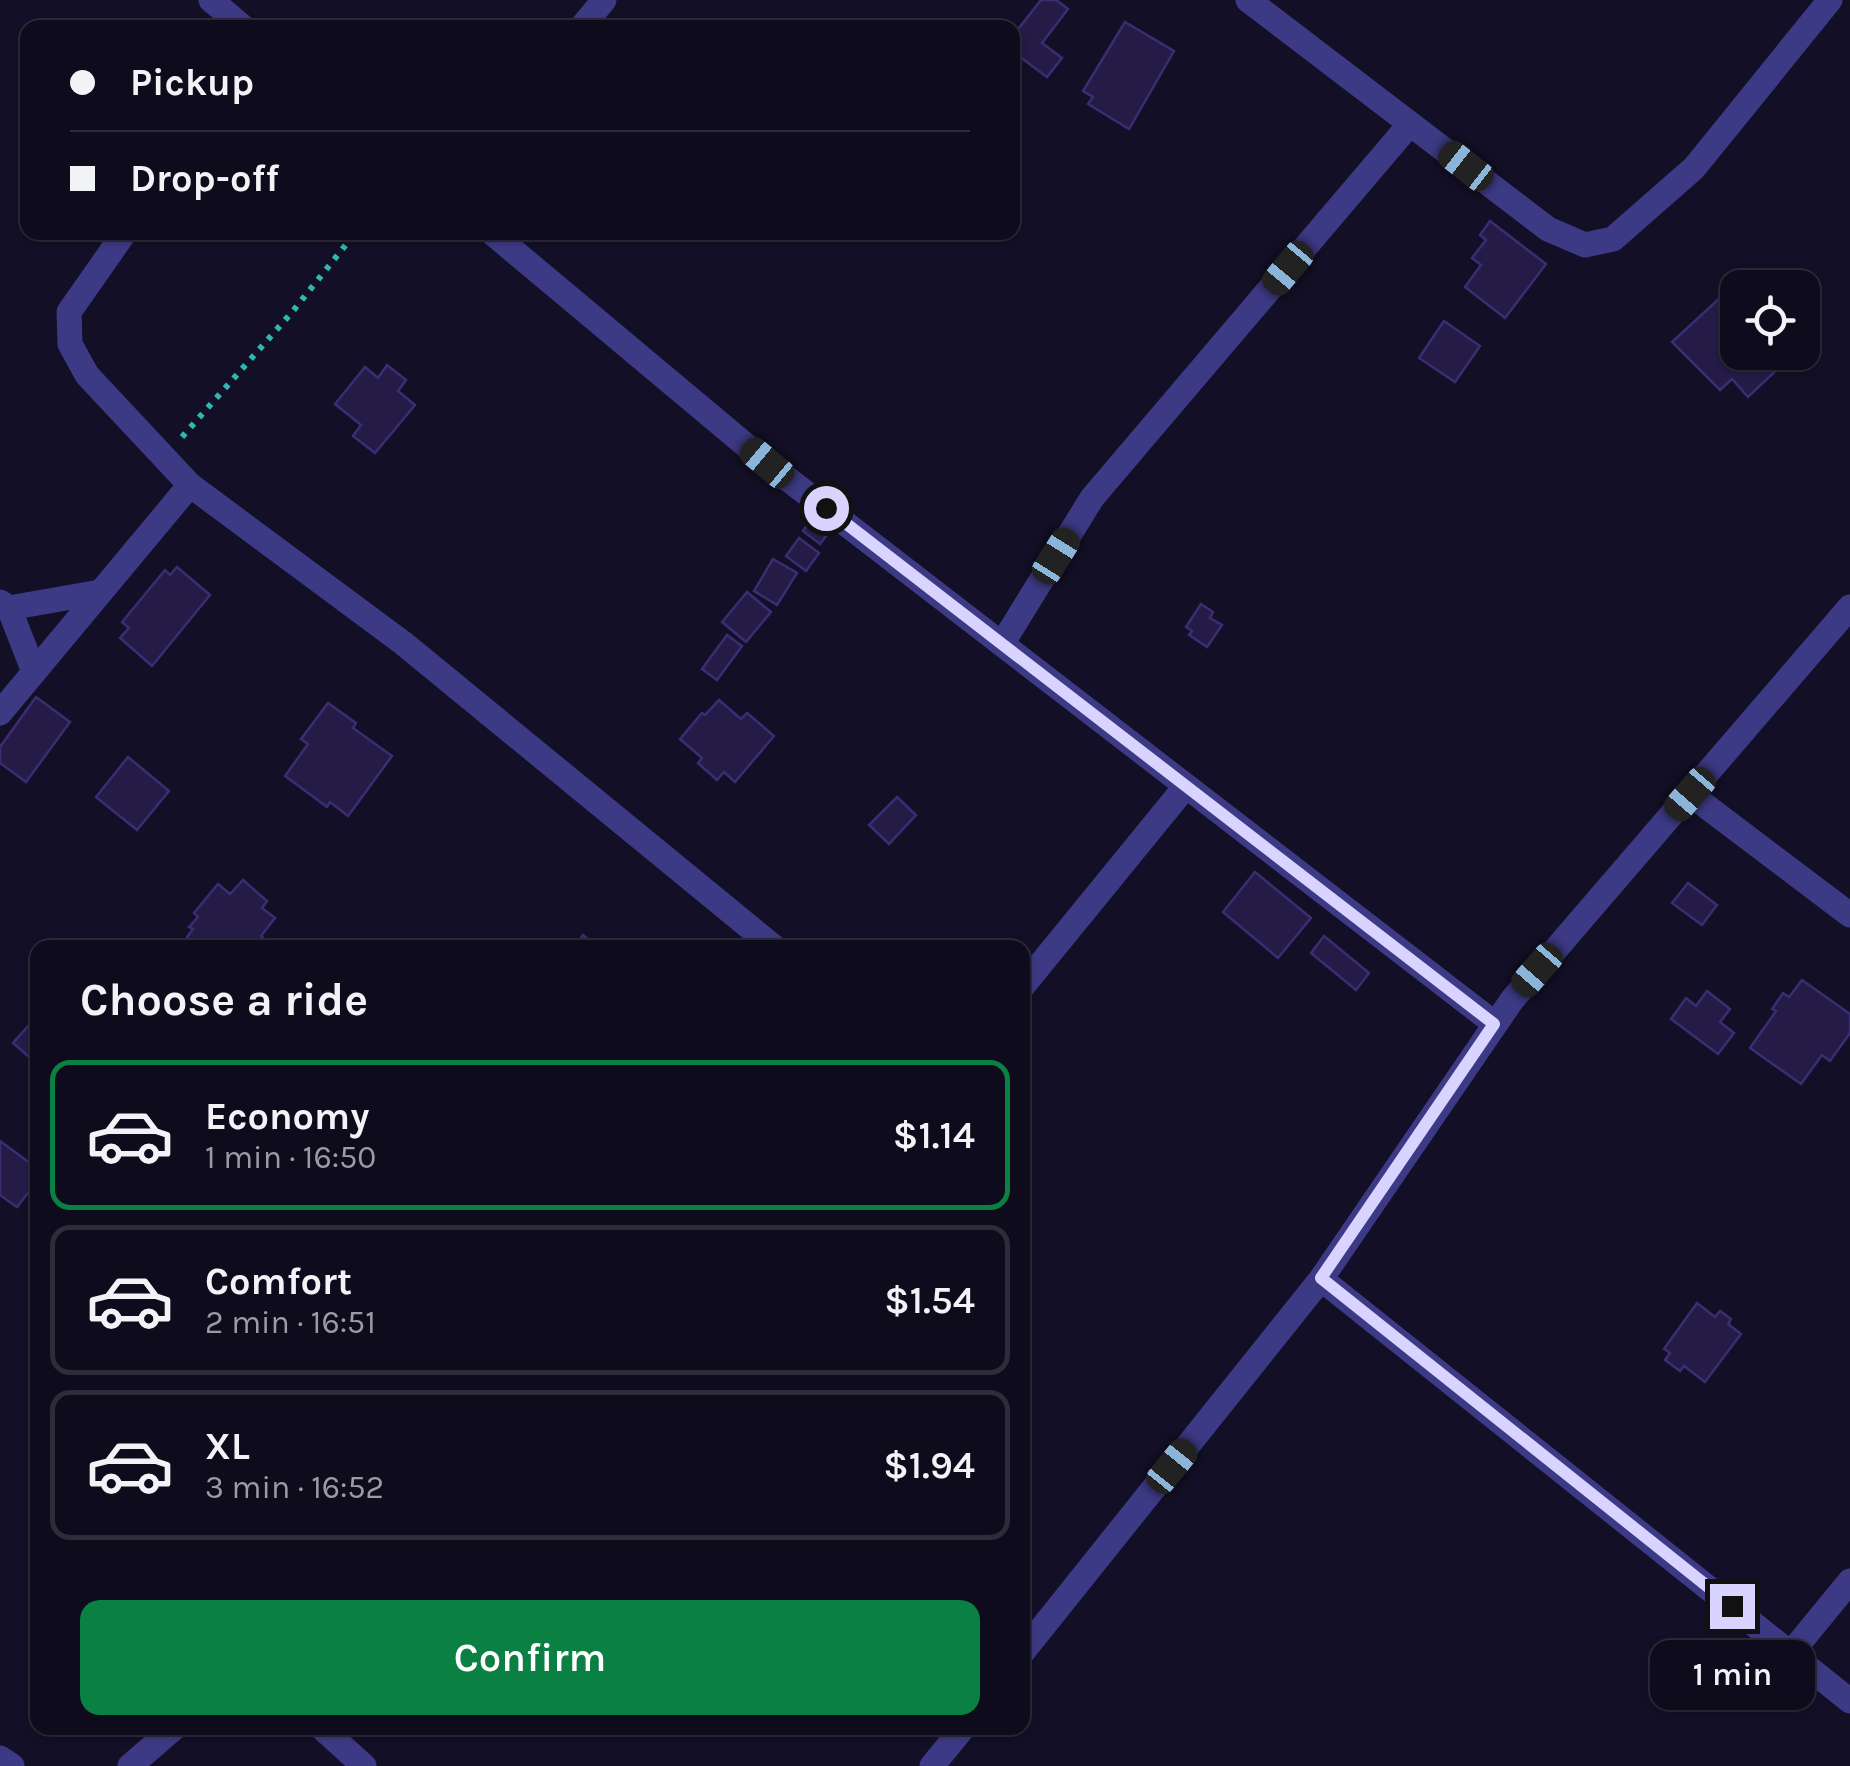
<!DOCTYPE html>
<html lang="en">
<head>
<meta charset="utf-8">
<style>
	:root { --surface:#0e0b1c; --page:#171425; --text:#f1f3f6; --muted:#9b9ba3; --line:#2e2b3b; --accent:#0b8043 }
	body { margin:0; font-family:Karla,sans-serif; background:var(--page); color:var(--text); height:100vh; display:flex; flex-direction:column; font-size:38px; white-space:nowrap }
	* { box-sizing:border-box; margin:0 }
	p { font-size:32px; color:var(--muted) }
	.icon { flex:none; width:55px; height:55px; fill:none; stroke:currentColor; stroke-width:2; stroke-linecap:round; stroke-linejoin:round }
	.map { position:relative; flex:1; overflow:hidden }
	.drawer { position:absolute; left:30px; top:940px; width:1000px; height:795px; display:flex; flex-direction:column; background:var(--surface); border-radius:20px; box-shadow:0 2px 8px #0004,0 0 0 2px var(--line) }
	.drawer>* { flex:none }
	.guide { position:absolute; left:20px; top:20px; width:1000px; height:220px; border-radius:20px; box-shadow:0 2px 8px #0004,0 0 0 2px var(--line); display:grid; align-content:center; height:220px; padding:0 50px; background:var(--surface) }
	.fabs { position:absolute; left:1720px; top:270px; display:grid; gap:20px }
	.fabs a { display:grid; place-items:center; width:100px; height:100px; border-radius:20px; background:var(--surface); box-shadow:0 2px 8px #0004,0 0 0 2px var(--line); font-size:50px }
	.end { position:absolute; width:45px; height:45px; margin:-22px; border:12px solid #d9d4ff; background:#111; box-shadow:0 0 0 5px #111 }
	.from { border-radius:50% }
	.bubble { position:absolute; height:70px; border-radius:20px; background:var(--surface); box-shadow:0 2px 8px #0004,0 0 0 2px var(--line); font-size:32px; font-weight:600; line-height:70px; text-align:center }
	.car { position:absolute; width:30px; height:60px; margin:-30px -15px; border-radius:12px; box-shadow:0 0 8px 2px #0007; background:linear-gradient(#222 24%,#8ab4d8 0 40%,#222 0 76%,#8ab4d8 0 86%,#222 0) }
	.guide b { display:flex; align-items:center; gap:35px; height:95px; font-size:38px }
	.guide b+b { border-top:2px solid var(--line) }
	.guide i { width:25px; height:25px; background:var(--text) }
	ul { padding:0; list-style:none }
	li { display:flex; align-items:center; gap:30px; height:150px; margin:0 20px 15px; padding:0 30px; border:5px solid var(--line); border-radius:20px }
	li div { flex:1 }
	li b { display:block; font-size:38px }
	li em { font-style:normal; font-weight:600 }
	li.selected { border-color:var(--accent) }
	li>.icon { width:90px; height:90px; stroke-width:1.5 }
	h2 { padding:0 50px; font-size:45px; line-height:120px }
	.action { display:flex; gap:20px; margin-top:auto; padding:20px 50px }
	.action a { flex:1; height:115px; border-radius:20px; background:var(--accent); color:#fff; font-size:40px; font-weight:600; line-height:115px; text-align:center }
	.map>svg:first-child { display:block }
	.building { fill:#241b47; stroke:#3b2d73; stroke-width:2.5 }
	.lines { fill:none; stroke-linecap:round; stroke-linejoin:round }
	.path { stroke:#2fb8b0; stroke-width:6; stroke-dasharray:5 8; stroke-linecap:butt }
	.minor { stroke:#3d3a85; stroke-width:25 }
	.route { stroke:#d9d4ff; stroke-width:12 }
</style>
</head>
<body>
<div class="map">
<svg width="1850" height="1766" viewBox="0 0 1850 1766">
	<rect width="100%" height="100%" fill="#130f26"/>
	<!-- building -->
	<g class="building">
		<polygon points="1041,0 1056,0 1068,9 1042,43 1062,58 1047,77 1012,51 1012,37"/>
		<polygon points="1125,22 1174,51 1129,129 1088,104 1093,97 1083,91"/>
		<polygon points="1490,221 1546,264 1505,318 1465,287 1481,265 1472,258 1486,240 1480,235"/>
		<polygon points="1722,296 1732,306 1738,301 1738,352 1773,352 1783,364 1748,397 1732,379 1720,390 1672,342"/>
		<polygon points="1444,321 1480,346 1455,382 1419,358"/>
		<polygon points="387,365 406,380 398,391 415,405 375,453 353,436 361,425 335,404 365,367 378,378"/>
		<polygon points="817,511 835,524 820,544 803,531"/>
		<polygon points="799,538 819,553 806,571 786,556"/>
		<polygon points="773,559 797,573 777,605 754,591"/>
		<polygon points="177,567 210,595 152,666 120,638 129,628 122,622 165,570 170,575"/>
		<polygon points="747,592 771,612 746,642 722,622"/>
		<polygon points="1201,604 1213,612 1210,618 1222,625 1207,647 1189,635 1192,631 1186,627"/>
		<polygon points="727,635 742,646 717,680 702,669"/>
		<polygon points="36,697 70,722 26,782 0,763 0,747"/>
		<polygon points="719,700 741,719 747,713 774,736 735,782 724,772 717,780 698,763 702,758 680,739 702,713 705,715"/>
		<polygon points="328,703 356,723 353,728 392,756 348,816 330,802 327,807 285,776 308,744 301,739"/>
		<polygon points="128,757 169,791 137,830 96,797"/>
		<polygon points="897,797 916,815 889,844 869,825"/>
		<polygon points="1255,872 1311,918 1278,958 1223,912"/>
		<polygon points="243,880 267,901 262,908 275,918 261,936 268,942 264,948 199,948 187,937 193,929 189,927 198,917 194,913 218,884 230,894"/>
		<polygon points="1688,883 1717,905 1702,925 1672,903"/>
		<polygon points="583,935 597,948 573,948"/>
		<polygon points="1324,936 1369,973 1356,990 1311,953"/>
		<polygon points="1802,980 1850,1014 1850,1033 1830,1061 1822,1055 1801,1084 1750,1048 1776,1011 1772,1009 1783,993 1789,997"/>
		<polygon points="1707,991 1730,1009 1720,1022 1734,1033 1718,1054 1671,1019 1686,998 1696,1006"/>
		<polygon points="38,1015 38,1065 13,1043"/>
		<polygon points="0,1141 38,1169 38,1180 17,1207 0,1195"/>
		<polygon points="1697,1303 1715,1317 1720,1311 1731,1319 1728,1324 1741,1334 1705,1382 1684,1366 1680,1371 1665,1360 1670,1353 1664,1349"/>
	</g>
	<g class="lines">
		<!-- path -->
		<polyline class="path" points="182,437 293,311 356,232"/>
		<!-- minor -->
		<g class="minor">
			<polyline points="211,0 244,28"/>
			<polyline points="1248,0 1548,229 1585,245 1613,239 1694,168 1830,0"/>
			<polyline points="581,28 604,0"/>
			<polyline points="125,232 69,312 70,344 87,375 190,485 403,643 775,948"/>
			<polyline points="491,232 767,463 1495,1024"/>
			<polyline points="0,602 9,608 34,672"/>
			<polyline points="9,608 100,592"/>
			<polyline points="1002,644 1092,498 1410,124"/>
			<polyline points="0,713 190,485"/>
			<polyline points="1690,794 1850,915"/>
			<polyline points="1022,987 1186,786"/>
			<polyline points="1321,1279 1850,1701"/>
			<polyline points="1022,1653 1321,1279 1512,1000 1850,607"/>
			<polyline points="1791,1653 1850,1581"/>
			<polyline points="322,1728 364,1766"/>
			<polyline points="0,1758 12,1766"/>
			<polyline points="130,1766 174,1728"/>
			<polyline points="932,1766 963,1728"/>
		</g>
	</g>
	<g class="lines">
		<!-- route -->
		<polyline class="route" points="826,508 1494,1024 1321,1278 1732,1606"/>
	</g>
</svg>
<div class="fabs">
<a><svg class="icon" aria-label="locate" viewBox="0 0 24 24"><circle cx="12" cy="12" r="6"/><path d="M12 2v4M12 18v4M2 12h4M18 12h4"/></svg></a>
</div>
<i class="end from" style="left:826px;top:508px"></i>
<i class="end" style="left:1732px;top:1606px"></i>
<div class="bubble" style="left:1650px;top:1640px;width:165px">1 min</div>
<i class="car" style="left:1466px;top:166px;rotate:308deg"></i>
<i class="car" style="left:1288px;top:268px;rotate:220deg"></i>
<i class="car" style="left:767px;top:463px;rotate:310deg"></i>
<i class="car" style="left:1056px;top:556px;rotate:32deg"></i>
<i class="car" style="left:1690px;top:794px;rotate:221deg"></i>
<i class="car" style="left:1537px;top:970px;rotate:221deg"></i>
<i class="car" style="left:1172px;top:1466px;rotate:39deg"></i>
<div class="guide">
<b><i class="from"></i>Pickup</b>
<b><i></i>Drop-off</b>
</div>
<section class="drawer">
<h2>Choose a ride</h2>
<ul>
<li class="selected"><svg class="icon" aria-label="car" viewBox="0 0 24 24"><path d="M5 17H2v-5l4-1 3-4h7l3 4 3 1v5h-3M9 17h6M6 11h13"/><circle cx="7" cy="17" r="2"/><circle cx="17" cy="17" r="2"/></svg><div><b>Economy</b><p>1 min · 16:50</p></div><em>$1.14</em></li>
<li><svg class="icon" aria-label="car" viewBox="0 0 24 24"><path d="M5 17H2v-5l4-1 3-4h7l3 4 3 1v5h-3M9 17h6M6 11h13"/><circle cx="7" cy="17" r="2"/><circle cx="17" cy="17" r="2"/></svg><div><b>Comfort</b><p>2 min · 16:51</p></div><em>$1.54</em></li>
<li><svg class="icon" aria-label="car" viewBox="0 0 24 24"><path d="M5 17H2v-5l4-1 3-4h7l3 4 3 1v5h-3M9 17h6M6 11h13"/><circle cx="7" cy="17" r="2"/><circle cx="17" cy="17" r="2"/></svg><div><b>XL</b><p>3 min · 16:52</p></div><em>$1.94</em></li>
</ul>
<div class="action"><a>Confirm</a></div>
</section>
</div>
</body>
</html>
